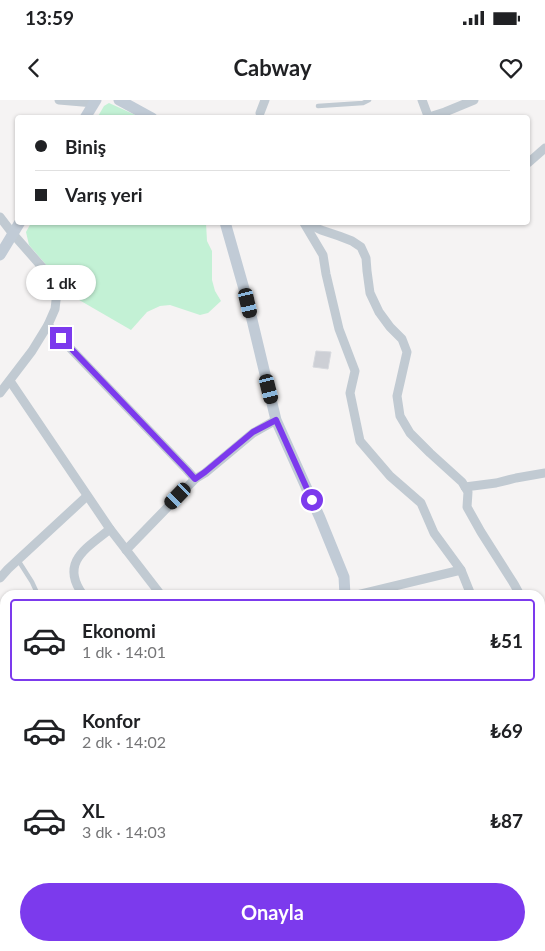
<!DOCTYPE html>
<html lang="tr">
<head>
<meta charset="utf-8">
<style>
	:root { --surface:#fff; --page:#f6f6f6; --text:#202124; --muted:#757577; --line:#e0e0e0; --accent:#7c3aed }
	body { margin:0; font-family:Lato,sans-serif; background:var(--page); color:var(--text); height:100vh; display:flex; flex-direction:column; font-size:19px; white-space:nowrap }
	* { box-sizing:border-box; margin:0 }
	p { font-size:16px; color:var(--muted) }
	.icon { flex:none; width:28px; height:28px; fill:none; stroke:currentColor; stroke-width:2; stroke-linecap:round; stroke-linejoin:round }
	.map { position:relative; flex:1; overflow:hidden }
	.side { position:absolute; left:0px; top:490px; width:545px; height:361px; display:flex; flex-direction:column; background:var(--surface); border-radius:15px 15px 0 0; box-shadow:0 1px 4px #0004 }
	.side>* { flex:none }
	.top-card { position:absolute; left:15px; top:15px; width:515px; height:110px; border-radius:5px; box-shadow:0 1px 4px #0004; display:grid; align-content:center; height:110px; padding:0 20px; background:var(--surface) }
	.end { position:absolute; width:22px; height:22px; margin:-11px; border:6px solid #7c3aed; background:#fff; box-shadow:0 0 0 2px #fff }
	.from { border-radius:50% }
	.bubble { position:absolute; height:35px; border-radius:18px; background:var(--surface); box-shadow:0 1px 4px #0004; font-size:16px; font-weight:700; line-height:35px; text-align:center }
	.car { position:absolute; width:15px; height:30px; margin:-15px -8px; border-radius:6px; box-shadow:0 0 4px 1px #0007; background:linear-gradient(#222 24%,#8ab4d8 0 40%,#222 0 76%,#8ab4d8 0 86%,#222 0) }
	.top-card b { display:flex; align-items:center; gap:18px; height:48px; font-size:19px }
	.top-card b+b { border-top:1px solid var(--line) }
	.top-card i { width:12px; height:12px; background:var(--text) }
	ul { padding:9px 0 0; list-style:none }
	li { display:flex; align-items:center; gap:15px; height:82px; margin:0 10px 8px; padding:0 10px; border:2px solid transparent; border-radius:5px }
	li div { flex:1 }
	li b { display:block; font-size:19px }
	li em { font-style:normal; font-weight:700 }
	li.selected { border-color:var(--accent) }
	li>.icon { width:45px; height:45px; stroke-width:1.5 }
	.action { display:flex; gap:10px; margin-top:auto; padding:10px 20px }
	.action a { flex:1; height:58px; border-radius:30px; background:var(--accent); color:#fff; font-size:20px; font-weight:700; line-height:58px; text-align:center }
	.status { display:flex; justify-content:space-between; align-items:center; height:35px; padding:0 25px; background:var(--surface); direction:ltr }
	.status svg { height:14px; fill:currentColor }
	header { display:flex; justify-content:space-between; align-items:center; height:65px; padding:0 20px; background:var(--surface); font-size:22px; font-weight:700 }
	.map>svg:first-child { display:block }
	.green { fill:#c3f1d5 }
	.building { fill:#cdcfd5; stroke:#d7d9de }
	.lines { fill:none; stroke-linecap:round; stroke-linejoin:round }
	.path { stroke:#7ad0a6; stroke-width:1; stroke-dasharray:4 2.5; stroke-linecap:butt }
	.lane { stroke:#c1cad2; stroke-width:4.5 }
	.street { stroke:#c1cad2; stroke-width:9 }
	.secondary { stroke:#c1cbd6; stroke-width:11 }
	.route { stroke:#7c3aed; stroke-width:6 }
</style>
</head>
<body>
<div class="status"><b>13:59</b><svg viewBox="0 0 49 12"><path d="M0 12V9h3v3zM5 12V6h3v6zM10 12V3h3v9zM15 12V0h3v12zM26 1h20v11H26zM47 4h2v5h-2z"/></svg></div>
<header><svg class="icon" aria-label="back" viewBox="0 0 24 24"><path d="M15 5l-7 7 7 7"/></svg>Cabway<svg class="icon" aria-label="heart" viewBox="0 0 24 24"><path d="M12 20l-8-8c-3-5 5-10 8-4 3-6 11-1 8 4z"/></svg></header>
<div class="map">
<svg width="545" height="851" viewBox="0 0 545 851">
	<rect width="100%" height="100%" fill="#f5f3f3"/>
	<!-- green -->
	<g class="green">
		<polygon points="109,3 140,17 97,18 104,6"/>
		<polygon points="31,123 206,123 207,141 212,151 212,180 215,191 221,201 208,213 200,215 170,205 160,206 147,212 131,230 74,197 29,145 26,132"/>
	</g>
	<!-- building -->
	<polygon class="building" points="316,251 331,252 328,269 313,267"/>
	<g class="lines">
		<!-- path -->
		<g class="path">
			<polyline points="540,732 545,727"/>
			<polyline points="500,846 502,851"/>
		</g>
		<!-- lane -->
		<g class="lane">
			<polyline points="318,6 363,3 369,0"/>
			<polyline points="18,460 32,482 38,495"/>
			<polyline points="209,851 216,846"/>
		</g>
		<!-- street -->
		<g class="street">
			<polyline points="59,0 94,3"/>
			<polyline points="422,0 428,16"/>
			<polyline points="260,13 265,0"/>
			<polyline points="426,18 445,12 474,0"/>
			<polyline points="528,63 545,48"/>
			<polyline points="0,117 13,134 49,175 57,192 55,209 48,225 32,251 0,293"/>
			<polyline points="304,122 321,130 339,136 352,141 361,147 366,158 367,171 370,193 379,212 390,227 402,239 407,252 397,296 400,316 410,333 430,353 462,382 468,392 467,407 481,432 514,484 520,495"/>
			<polyline points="304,123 323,155 326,174 339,229 355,271 350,293 360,341 390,376 421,403 434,433 461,470 471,495"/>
			<polyline points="48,225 187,370 195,379 205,373 253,333 276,320"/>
			<polyline points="10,281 110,429 161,495"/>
			<polyline points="465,387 496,383 516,378 545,373"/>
			<polyline points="126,450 195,379"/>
			<polyline points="0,478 8,469 87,396"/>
			<path d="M83 495C59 462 87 448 110 429"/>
			<polyline points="357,495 461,470"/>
			<polyline points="540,537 545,544"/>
			<polyline points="540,580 545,582"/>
			<polyline points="540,611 545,602"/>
			<polyline points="0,622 5,620"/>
			<polyline points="0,837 6,851"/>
			<polyline points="112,846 113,851"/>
			<polyline points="332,846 335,851"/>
		</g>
		<!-- secondary -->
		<g class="secondary">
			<polyline points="119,0 152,18"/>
			<polyline points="85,18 96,0"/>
			<polyline points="225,122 248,203 276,320 320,418 344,477 345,495"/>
			<polyline points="0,155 20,122"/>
			<polyline points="0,742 5,742"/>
		</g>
	</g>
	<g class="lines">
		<!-- route -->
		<polyline class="route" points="61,238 187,370 195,379 205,372 253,332 276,320 312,400"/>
	</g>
</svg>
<i class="end from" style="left:312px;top:400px"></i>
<i class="end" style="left:61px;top:238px"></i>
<div class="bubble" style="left:26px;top:165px;width:70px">1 dk</div>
<i class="car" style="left:248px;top:203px;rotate:167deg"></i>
<i class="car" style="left:269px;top:289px;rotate:166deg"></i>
<i class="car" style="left:178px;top:396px;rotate:224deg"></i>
<div class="top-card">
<b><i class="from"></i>Biniş</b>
<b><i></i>Varış yeri</b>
</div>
<section class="side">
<ul>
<li class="selected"><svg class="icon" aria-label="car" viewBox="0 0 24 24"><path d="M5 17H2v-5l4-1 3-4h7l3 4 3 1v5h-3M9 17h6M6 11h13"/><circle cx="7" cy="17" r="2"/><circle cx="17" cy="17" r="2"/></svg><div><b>Ekonomi</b><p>1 dk · 14:01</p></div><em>₺51</em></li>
<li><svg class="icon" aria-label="car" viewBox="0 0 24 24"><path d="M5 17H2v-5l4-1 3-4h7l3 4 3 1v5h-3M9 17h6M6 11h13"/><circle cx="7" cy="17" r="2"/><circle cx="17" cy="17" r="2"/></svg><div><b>Konfor</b><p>2 dk · 14:02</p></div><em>₺69</em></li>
<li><svg class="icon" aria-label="car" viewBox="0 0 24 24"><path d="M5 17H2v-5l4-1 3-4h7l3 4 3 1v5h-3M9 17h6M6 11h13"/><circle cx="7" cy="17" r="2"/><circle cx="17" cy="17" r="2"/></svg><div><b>XL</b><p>3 dk · 14:03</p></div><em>₺87</em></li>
</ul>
<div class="action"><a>Onayla</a></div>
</section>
</div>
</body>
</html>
